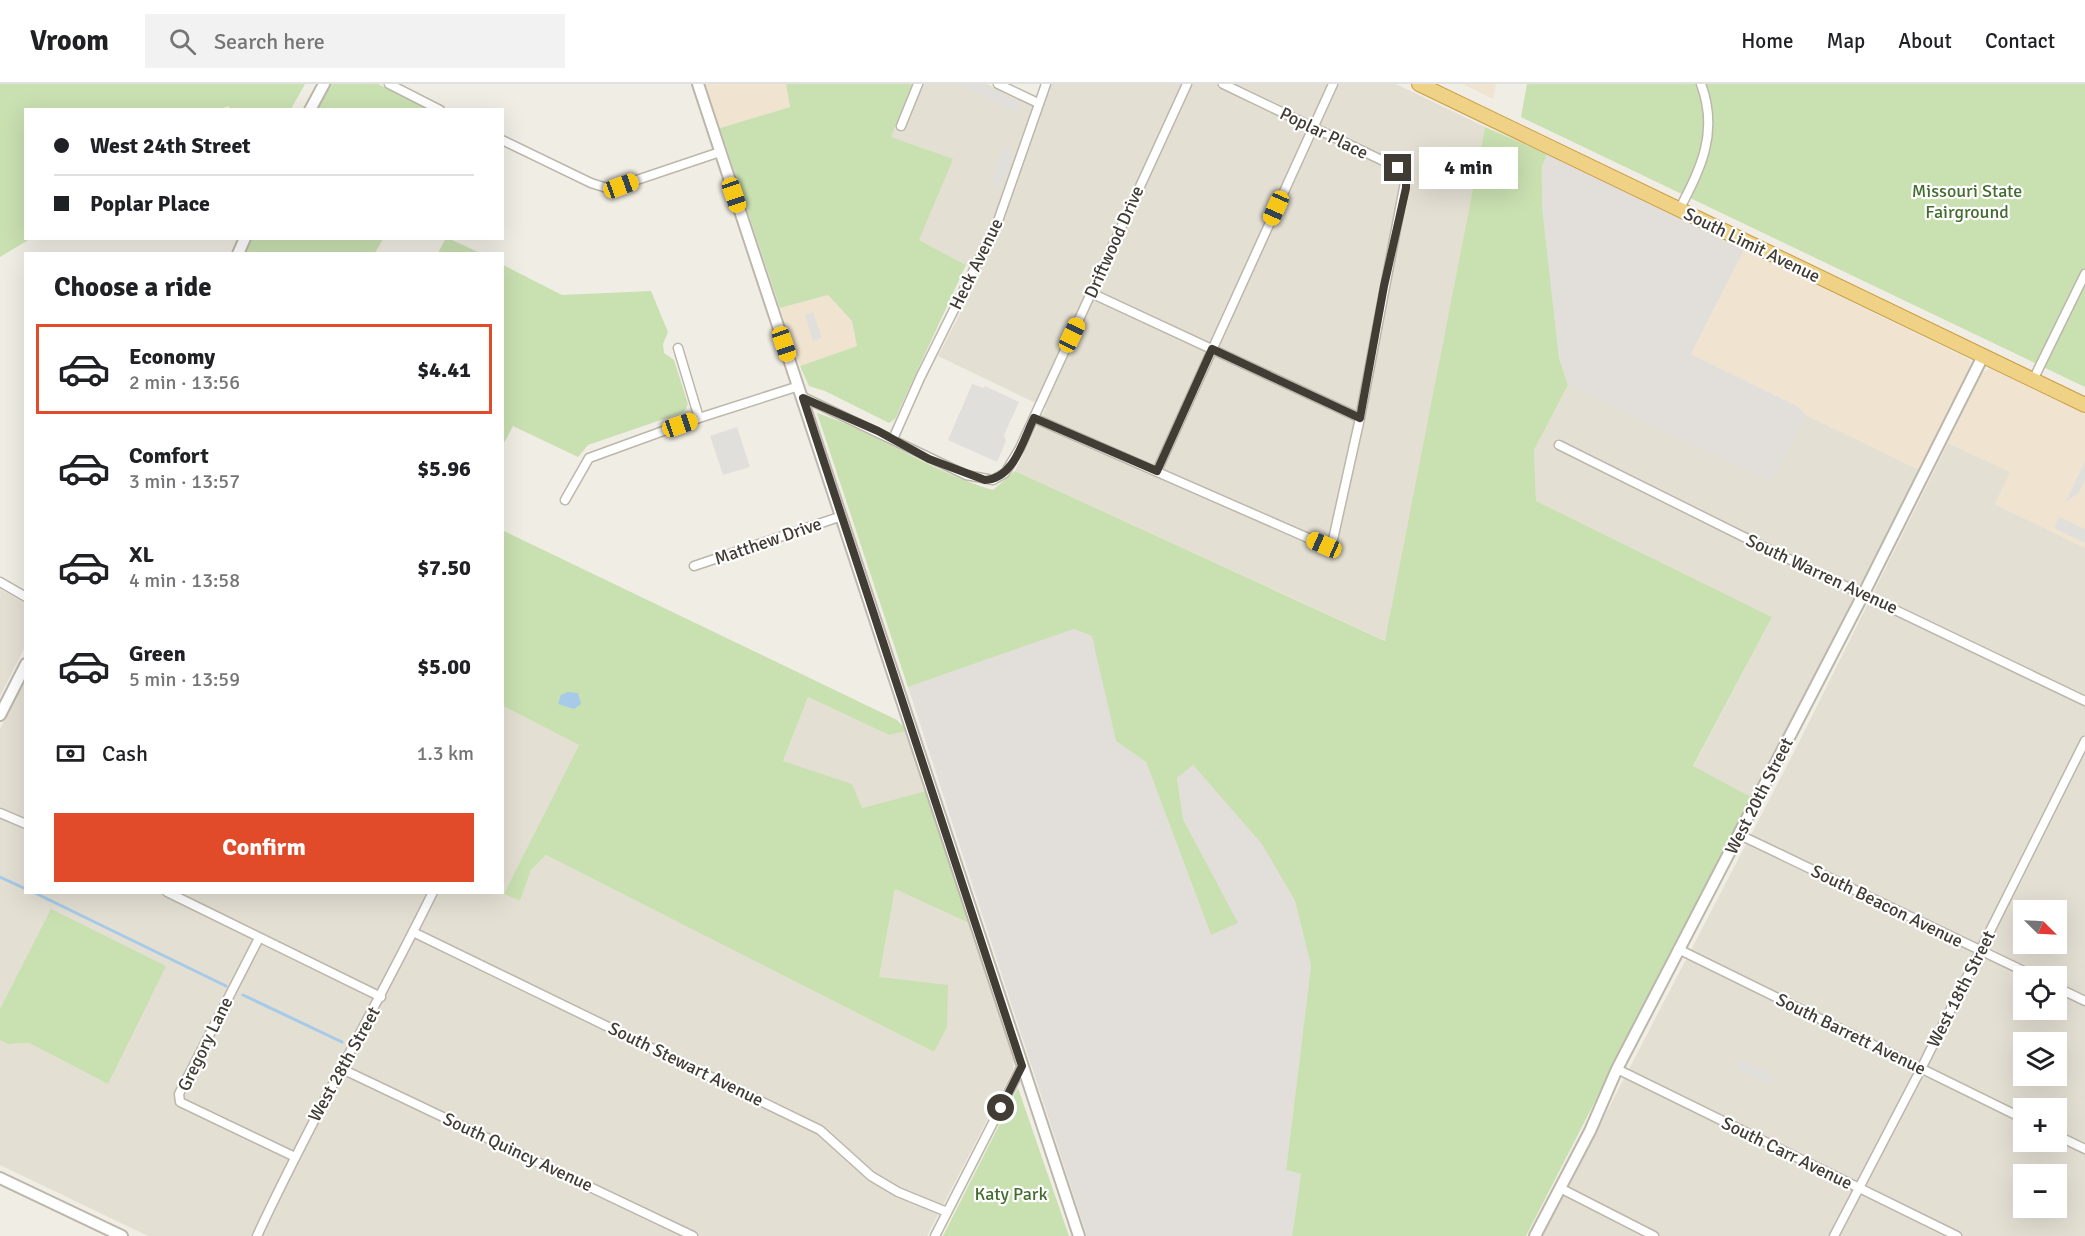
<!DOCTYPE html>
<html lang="en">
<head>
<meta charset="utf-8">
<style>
	:root { --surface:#fff; --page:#f2f2f2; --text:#202124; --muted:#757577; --line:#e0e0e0; --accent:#e24b29 }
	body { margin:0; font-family:Signika,sans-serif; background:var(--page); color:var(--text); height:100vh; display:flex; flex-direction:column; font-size:22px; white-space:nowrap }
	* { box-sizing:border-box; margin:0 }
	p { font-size:20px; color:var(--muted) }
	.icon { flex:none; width:33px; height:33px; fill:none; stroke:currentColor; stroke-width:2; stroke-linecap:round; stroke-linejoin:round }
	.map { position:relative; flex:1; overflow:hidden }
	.drawer { position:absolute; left:24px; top:168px; width:480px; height:642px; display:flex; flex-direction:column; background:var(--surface); border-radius:0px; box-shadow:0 6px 24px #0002 }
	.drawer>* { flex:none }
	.hud { position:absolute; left:24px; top:24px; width:480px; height:132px; border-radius:0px; box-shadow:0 6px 24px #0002; display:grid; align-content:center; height:132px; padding:0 30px; background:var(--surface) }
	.needle { width:39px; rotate:114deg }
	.tools { position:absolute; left:2013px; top:816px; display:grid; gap:12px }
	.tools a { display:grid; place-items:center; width:54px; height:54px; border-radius:0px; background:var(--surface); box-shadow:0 6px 24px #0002; font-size:30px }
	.end { position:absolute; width:27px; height:27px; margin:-14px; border:8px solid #413d35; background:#fff; box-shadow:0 0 0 3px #fff }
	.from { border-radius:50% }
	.bubble { position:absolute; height:42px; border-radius:0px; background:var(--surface); box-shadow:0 6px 24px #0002; font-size:20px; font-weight:700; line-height:42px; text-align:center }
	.car { position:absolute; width:18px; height:36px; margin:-18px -9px; border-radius:8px; box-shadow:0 0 4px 2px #0007; background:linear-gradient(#f5c518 24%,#345 0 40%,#f5c518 0 76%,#345 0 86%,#f5c518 0) }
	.hud b { display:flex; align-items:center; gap:21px; height:57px; font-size:22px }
	.hud b+b { border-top:2px solid var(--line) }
	.hud i { width:15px; height:15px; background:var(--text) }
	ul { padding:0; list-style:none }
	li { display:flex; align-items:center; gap:18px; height:90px; margin:0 12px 9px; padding:0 18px; border:3px solid transparent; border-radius:0px }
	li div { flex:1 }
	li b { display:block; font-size:22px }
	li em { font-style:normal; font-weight:700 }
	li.active { border-color:var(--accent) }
	li>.icon { width:54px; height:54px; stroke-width:1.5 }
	h2 { padding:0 30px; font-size:27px; line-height:72px }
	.pay { display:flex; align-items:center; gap:15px; height:66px; padding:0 30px; font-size:22px }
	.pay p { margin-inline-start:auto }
	.button { display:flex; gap:12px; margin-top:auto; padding:12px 30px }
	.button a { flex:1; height:69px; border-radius:0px; background:var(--accent); color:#fff; font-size:24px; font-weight:700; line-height:69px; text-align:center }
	header { display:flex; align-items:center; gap:36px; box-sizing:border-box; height:84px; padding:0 30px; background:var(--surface); border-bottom:2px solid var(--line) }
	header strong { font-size:28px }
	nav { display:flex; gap:33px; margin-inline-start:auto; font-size:21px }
	.search { width:420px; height:54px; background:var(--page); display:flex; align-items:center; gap:15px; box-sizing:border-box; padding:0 21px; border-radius:0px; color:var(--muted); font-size:22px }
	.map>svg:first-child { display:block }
	.residential { fill:#e3dfd3; fill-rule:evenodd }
	.commercial { fill:#f0e4d1 }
	.industrial { fill:#e2ded9 }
	.green { fill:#c9e0b1 }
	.parking { fill:#e1dfdc }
	.water { fill:#a6cae7 }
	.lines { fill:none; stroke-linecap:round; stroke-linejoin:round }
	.stream { stroke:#a6cae7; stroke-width:3 }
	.minor-casing { stroke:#bdb7ab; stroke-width:11 }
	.tertiary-casing { stroke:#bdb7ab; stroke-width:14 }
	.trunk-casing { stroke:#cb9d43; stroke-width:16 }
	.minor { stroke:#fff; stroke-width:8 }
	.tertiary { stroke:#fff; stroke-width:10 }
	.trunk { stroke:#f0d286; stroke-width:14 }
	.route { stroke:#413d35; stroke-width:8 }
	.labels { text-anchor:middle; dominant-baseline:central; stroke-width:4.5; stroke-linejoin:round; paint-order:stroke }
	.street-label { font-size:18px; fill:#413d35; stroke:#fff }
	.park-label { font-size:18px; fill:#446c2f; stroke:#fff }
</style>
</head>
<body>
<header>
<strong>Vroom</strong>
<div class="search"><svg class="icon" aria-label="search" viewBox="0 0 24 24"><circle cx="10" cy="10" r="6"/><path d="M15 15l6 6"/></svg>Search here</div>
<nav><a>Home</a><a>Map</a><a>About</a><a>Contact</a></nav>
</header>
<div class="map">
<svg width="2085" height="1152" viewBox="0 0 2085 1152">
	<rect width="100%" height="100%" fill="#f0ede4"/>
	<!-- residential -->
	<g class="residential">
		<polygon points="912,0 987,0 1041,26 1052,0 1396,0 1485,43 1386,557 1015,387 1046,324 938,272 981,189 919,156 890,53"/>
		<polygon points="1568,301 1771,398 1806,331 1920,386 1751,713 1693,683 1772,533 1536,417 1534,366"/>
		<path d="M1948 359 2011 388 1995 420 2085 464V1152H1542L1793 670ZM2024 826H2056V860H2024ZM2024 892H2056V926H2024ZM2024 958H2056V992H2024ZM2024 1024H2056V1058H2024ZM2024 1090H2056V1124H2024Z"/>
		<polygon points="0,505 26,520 25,563 0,612"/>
		<polygon points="25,593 26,808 502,808 503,622 579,661 505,810 520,817 531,786 546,771 934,968 879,893 895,805 969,839 1014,976 1013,986 927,1152 148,1152 0,1081 0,956 8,960 29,959 108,1000 51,826 0,925 0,645"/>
		<polygon points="808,613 889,651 908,647 926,707 862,724 783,677"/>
	</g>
	<!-- commercial -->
	<g class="commercial">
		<polygon points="705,0 786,0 790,23 720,44"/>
		<polygon points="1463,0 1496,0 1493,15"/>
		<polygon points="1744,166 1969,275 1971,283 1920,386 1806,331 1799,323 1691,270"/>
		<polygon points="828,211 852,237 857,262 800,282 780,224"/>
		<polygon points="1990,284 2085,330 2085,464 1995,420 2010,388 1948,359 1981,290"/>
	</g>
	<!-- industrial -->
	<g class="industrial">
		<polygon points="1547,70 1744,166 1691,270 1799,323 1806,331 1771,399 1568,301 1559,274 1542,122 1542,82"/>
		<polygon points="1074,545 1093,552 1116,657 1146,678 1211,851 1237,839 1183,735 1177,694 1192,680 1262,759 1295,817 1311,882 1286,1086 1301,1090 1292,1152 1087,1152 908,603"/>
	</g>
	<!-- green -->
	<g class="green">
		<polygon points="0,0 305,0 291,25 229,25 229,22 218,26 26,26 26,154 30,155 0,173"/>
		<polygon points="330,0 378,0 429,25 317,26"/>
		<polygon points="786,0 912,0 891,53 953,75 919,156 966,181 895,335 889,339 825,307 809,302 800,282 857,262 852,237 828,211 780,224 720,44 790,23"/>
		<polygon points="1527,0 2085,0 2085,303 1521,33"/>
		<path d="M1485 43 1547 70 1542 82V122L1559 274 1568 301 1534 366 1536 417 1772 533 1693 682 1751 713 1526 1152H1292L1301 1090 1286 1086 1311 882 1295 817 1262 760 1193 681 1177 694 1183 735 1238 839 1211 851 1146 678 1116 657 1092 552 1074 545 908 603 817 329C878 349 931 388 993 406L1015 387 1385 557Z"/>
		<polygon points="446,154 450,155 480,169 438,169"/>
		<polygon points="252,155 252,154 383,155 375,169 244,169"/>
		<polygon points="503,181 562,211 651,207 668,248 663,260 664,269 674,276 688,320 684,328 588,361 578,373 513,342 503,361"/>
		<polygon points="502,446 897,636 908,647 889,651 808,613 783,677 852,700 862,724 926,707 969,839 895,805 879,893 948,901 947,943 934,968 546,771 531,786 520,817 504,810 579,661 503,622"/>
		<polygon points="51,825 166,882 108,1000 29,959 8,960 0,956 0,925"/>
		<polygon points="1018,1004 1069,1152 943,1152"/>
	</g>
	<!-- parking -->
	<g class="parking">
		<polygon points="958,0 981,0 1019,19 1015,28"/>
		<polygon points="1004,63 1014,67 1001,103 991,99"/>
		<polygon points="813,228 822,254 813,257 805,231"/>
		<polygon points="972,300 983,304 985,302 1019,318 1004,351 1006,357 997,378 948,356"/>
		<polygon points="737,343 750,383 723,391 710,352"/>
		<polygon points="2085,377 2085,396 2078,410 2066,417"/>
		<polygon points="2059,433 2085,445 2085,459 2054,444"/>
		<polygon points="1740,975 1774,992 1769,1001 1736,984"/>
	</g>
	<!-- water -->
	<polygon class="water" points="568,608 578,609 581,620 574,625 558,620 561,611"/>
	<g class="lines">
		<!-- stream -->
		<g class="stream">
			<polyline points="0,793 26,805"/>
			<polyline points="33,808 226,902"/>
			<polyline points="243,911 342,958"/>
		</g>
		<defs>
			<g id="minor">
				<polyline points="389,0 440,26"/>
				<polyline points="998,0 1038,19"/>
				<polyline points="901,42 918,0"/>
				<polyline points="502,56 591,99 610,105 720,68"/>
				<path d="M1679 126C1701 84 1719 48 1701 0"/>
				<polyline points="1091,209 1360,334"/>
				<polyline points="678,264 699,334"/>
				<polyline points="2033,296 2085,190"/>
				<polyline points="803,313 966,391 993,396 1005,389 1020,364 1187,0"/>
				<polyline points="1034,334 1324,461 1332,460 1360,334 1406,93 1398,84 1223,0"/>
				<polyline points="893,355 920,294 998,137 1046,0"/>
				<polyline points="1559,361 1768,465 2085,617"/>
				<polyline points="1157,387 1333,0"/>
				<polyline points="565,416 589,374 699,334 799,302"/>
				<polyline points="694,482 842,432"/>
				<polyline points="0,498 26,513"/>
				<polyline points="0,729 26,740"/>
				<polyline points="1740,751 2034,892"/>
				<polyline points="167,808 381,913"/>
				<polyline points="413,848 820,1046 871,1092 898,1108 947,1128"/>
				<polyline points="259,854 179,1010 180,1018 295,1073"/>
				<polyline points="1678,865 2024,1035"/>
				<polyline points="2056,903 2085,917"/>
				<polyline points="342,985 693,1152"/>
				<polyline points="1617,985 1957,1152"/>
				<polyline points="2056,1051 2085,1065"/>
				<polyline points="1560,1104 1654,1152"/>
				<path d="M257 1152C311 1035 376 924 433 808"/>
				<polyline points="935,1152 1022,982"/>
				<polyline points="1834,1152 1921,985 2085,657"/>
			</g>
			<g id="tertiary">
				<polyline points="698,0 1079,1152"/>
				<polyline points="310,26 324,0"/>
				<polyline points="238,170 245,154"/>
				<polyline points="0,631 26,580"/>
				<polyline points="0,1094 122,1152"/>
				<polyline points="1535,1152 1590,1047 1617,985 1864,509 1983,272"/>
			</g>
			<polyline id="trunk" points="1419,0 2085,321"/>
		</defs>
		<!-- minor casing -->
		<use href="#minor" class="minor-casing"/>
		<!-- tertiary casing -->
		<use href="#tertiary" class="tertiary-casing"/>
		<!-- trunk casing -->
		<use href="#trunk" class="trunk-casing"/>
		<!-- minor -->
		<use href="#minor" class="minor"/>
		<!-- tertiary -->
		<use href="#tertiary" class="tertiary"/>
		<!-- trunk -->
		<use href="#trunk" class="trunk"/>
	</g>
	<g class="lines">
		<!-- route -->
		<path class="route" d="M1001 1024 1022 982 803 314 878 347 929 375 985 396C1014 395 1023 356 1034 334L1157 387 1212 265 1360 334 1384 202 1406 104V93L1398 84"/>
	</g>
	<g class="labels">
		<!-- street labels -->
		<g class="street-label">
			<text transform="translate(1324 49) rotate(26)">Poplar Place</text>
			<text transform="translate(1114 158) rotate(-66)">Driftwood Drive</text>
			<text transform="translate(1752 161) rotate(26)">South Limit Avenue</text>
			<text transform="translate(976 180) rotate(-64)">Heck Avenue</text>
			<text transform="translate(768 457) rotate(-19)">Matthew Drive</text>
			<text transform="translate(1822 490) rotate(25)">South Warren Avenue</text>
			<text transform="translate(1759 712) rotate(-63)">West 20th Street</text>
			<text transform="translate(1887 822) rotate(26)">South Beacon Avenue</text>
			<text transform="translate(1961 905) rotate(-63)">West 18th Street</text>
			<text transform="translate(1851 950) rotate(26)">South Barrett Avenue</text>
			<text transform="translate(205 960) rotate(-64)">Gregory Lane</text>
			<text transform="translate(344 980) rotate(-61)">West 28th Street</text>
			<text transform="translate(686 980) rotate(26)">South Stewart Avenue</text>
			<text transform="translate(518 1068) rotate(25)">South Quincy Avenue</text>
			<text transform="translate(1787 1069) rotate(26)">South Carr Avenue</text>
		</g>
		<!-- park labels -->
		<g class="park-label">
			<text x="1967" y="107">Missouri State<tspan x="1967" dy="21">Fairground</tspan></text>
			<text x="1011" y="1110">Katy Park</text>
		</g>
	</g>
</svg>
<div class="tools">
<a><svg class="needle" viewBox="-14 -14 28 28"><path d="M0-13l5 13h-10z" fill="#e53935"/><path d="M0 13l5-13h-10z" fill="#757577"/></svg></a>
<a><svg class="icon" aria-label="locate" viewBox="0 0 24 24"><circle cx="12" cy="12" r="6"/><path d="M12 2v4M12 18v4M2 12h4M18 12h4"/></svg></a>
<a><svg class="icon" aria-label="layers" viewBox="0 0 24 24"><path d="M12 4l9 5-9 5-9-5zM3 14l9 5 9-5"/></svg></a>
<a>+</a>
<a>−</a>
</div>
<i class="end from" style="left:1001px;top:1024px"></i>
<i class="end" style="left:1398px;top:84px"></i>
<div class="bubble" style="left:1419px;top:63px;width:99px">4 min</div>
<i class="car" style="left:621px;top:102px;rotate:70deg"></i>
<i class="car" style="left:734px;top:111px;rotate:161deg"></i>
<i class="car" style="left:1276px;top:124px;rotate:204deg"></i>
<i class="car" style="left:1072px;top:251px;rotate:25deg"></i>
<i class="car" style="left:784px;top:260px;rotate:161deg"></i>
<i class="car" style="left:680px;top:341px;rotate:71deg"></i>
<i class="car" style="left:1324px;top:461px;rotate:294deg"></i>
<div class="hud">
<b><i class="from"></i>West 24th Street</b>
<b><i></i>Poplar Place</b>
</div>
<section class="drawer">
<h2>Choose a ride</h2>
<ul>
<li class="active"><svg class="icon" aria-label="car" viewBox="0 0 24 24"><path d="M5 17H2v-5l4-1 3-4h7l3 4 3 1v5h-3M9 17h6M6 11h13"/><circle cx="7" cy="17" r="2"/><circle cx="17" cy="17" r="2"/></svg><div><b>Economy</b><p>2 min · 13:56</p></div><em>$4.41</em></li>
<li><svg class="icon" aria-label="car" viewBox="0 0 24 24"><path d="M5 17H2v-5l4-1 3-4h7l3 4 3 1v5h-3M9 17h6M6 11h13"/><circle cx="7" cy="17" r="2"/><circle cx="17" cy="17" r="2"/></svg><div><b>Comfort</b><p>3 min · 13:57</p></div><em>$5.96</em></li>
<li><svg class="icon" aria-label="car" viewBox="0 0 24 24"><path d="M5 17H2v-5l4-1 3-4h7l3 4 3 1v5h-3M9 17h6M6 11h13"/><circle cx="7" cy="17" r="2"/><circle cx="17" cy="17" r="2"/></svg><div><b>XL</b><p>4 min · 13:58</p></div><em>$7.50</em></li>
<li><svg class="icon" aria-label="car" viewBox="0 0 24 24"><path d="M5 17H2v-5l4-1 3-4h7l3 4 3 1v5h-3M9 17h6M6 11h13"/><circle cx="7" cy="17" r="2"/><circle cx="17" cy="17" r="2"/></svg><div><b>Green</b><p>5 min · 13:59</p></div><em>$5.00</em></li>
</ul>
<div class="pay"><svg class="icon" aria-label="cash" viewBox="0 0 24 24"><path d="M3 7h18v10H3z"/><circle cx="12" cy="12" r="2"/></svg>Cash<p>1.3 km</p></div>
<div class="button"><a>Confirm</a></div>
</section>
</div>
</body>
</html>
